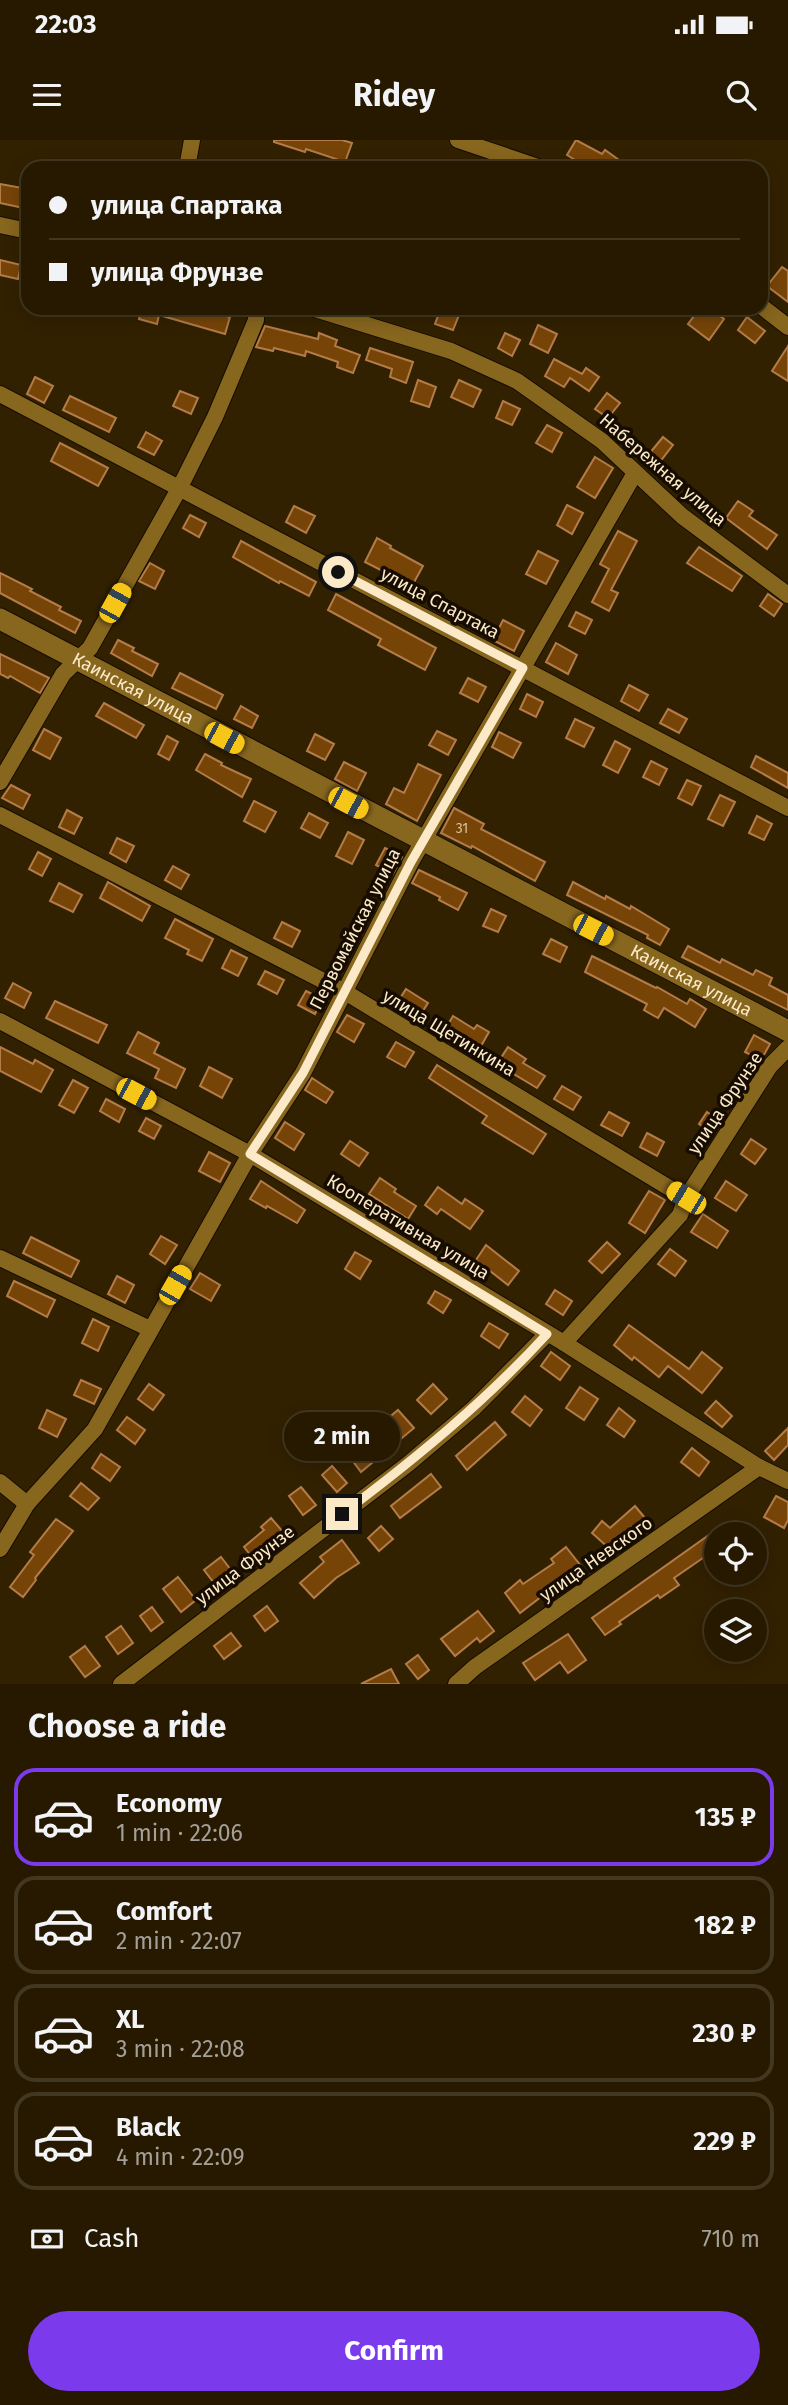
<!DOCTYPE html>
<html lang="en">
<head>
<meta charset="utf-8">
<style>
	:root { --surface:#261900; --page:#2e220a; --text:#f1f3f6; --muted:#a4a099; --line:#423822; --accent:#7c3aed }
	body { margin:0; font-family:"Fira Sans",sans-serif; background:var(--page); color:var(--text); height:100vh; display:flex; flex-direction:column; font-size:26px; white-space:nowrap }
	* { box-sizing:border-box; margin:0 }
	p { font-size:23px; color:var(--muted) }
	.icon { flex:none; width:38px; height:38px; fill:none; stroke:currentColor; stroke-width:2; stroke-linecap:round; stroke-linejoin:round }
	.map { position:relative; height:1544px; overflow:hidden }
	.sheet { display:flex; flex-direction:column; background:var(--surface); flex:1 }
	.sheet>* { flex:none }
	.top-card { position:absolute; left:21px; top:21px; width:747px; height:154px; border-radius:21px; box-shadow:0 4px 18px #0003,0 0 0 2px var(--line); display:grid; align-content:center; height:154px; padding:0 28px; background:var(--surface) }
	.buttons { position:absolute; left:704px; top:1382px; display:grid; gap:14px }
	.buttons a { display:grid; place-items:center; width:63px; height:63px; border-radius:50%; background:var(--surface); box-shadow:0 4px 18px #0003,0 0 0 2px var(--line); font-size:35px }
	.end { position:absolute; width:32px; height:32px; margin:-16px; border:9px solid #fce9c8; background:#111; box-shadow:0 0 0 4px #111 }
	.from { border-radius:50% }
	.bubble { position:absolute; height:49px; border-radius:24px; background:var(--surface); box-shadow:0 4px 18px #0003,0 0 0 2px var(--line); font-size:23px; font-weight:700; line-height:49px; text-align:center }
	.car { position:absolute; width:21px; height:42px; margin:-21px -10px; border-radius:9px; box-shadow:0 0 5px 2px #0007; background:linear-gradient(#f5c518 24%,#345 0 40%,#f5c518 0 76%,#345 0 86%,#f5c518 0) }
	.top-card b { display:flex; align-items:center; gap:24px; height:66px; font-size:26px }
	.top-card b+b { border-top:2px solid var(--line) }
	.top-card i { width:18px; height:18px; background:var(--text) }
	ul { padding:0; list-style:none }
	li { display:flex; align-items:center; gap:21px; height:98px; margin:0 14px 10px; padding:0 14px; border:4px solid var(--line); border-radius:21px }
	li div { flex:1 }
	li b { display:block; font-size:26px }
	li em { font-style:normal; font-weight:700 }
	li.selected { border-color:var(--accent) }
	li>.icon { width:63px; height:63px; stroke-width:1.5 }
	h2 { padding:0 28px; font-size:32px; line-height:84px }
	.pay { display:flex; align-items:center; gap:18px; height:77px; padding:0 28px; font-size:26px }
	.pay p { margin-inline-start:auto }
	.cta { display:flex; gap:14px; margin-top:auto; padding:14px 28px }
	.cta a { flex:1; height:80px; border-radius:42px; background:var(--accent); color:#fff; font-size:28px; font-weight:700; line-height:80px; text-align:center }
	.status { display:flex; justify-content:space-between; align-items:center; height:49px; padding:0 35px; background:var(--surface); direction:ltr }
	.status svg { height:19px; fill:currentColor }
	header { display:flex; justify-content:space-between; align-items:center; height:91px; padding:0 28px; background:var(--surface); font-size:32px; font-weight:700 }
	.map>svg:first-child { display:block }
	.building { fill:#774408; stroke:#b37c49; stroke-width:2 }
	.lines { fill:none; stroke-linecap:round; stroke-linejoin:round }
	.street-casing { stroke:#160c00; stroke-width:18 }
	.secondary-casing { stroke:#160c00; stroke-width:23 }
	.street { stroke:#87661e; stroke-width:16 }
	.secondary { stroke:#87661e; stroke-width:21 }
	.route { stroke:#fce9c8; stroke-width:9 }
	.labels { text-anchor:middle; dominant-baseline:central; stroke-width:7; stroke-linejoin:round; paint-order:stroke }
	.number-label { font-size:14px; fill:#dbc098 }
	.street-label { font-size:18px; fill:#fce9c8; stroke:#160c00 }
</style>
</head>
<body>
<div class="status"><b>22:03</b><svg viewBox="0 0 49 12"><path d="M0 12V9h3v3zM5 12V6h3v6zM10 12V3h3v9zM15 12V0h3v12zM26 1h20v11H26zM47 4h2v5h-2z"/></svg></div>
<header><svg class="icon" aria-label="menu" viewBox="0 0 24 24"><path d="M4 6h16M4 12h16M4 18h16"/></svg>Ridey<svg class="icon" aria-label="search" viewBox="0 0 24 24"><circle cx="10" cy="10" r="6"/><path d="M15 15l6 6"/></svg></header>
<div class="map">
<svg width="788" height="1544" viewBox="0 0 788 1544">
	<rect width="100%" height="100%" fill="#322100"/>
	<!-- building -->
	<g class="building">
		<polygon points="274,0 342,0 352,3 345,22 306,9 305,12 274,2"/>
		<polygon points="576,0 602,14 605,10 619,20 614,28 588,28 567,15"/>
		<polygon points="0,44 28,49 28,69 0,63"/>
		<polygon points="0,120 21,125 18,139 0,135"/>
		<polygon points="782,127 788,131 788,162 767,146"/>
		<polygon points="142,168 194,168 230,177 225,194 159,175 157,184 139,179"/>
		<polygon points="441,168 459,175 453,190 435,184"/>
		<polygon points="700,168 710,168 724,179 709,200 688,184"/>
		<polygon points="747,177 765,191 755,203 738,190"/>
		<polygon points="538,185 557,194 548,213 530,204"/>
		<polygon points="265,186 318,199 319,193 337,200 335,206 360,215 353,233 337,227 338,222 306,211 305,216 274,208 273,211 256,207"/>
		<polygon points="505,193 520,200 512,216 498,208"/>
		<polygon points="788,206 788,241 772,231"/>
		<polygon points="370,208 413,222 406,243 390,237 392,229 366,220"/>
		<polygon points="554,219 582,234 586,228 599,237 589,251 570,238 564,247 545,236"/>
		<polygon points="35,237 53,246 44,263 27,254"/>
		<polygon points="418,240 436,247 429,267 411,261"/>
		<polygon points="459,240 481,250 473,267 451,257"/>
		<polygon points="180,251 198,258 191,274 173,266"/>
		<polygon points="607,253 620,263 608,278 595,269"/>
		<polygon points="70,256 116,278 109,292 63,270"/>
		<polygon points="503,261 520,269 512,285 496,278"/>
		<polygon points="547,285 562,293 552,312 536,303"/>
		<polygon points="146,292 162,301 154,315 138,307"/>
		<polygon points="663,297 673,305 659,323 649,314"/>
		<polygon points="60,303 108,328 98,346 51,321"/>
		<polygon points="595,317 613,328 595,358 577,347"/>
		<polygon points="738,361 753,371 749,376 777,395 767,409 726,378"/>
		<polygon points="567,365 583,373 572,394 557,385"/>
		<polygon points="294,366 315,376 306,393 286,382"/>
		<polygon points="190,375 206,383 199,397 183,388"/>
		<polygon points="618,391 637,401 611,450 618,453 609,471 592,462 609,429 600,424"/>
		<polygon points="377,398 391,406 390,408 423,426 412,446 365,422"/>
		<polygon points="241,401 316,442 309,456 280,441 279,443 233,417"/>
		<polygon points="699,407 742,436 732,451 687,423"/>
		<polygon points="538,411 558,421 546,444 526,434"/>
		<polygon points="150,423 164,431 155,449 139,441"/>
		<polygon points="0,433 32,449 30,451 61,467 59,470 81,481 75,493 0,453"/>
		<polygon points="336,454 436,508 425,530 378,505 381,499 328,470"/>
		<polygon points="768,454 782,464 774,476 760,466"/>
		<polygon points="576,472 592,480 585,494 569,486"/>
		<polygon points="503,480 524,491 514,511 493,500"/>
		<polygon points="118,500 134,508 132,511 158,524 152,536 111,513"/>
		<polygon points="556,503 577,515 568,534 546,522"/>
		<polygon points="0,514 49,538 40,553 10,536 8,538 0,534"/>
		<polygon points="180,533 223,555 216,569 172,548"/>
		<polygon points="468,538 486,547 478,562 460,553"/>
		<polygon points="629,545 648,555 639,571 621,561"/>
		<polygon points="527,554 543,562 536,577 520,569"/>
		<polygon points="104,563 144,585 136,598 96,576"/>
		<polygon points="241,566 258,576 252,588 234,579"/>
		<polygon points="668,569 687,579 679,593 660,583"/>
		<polygon points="575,579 594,588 584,607 566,598"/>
		<polygon points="44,589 61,598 50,619 33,610"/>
		<polygon points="437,591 456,600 448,615 429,605"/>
		<polygon points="499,592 521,603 513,618 492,607"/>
		<polygon points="315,594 334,604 325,620 307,611"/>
		<polygon points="167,596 178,602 169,620 158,614"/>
		<polygon points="615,601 630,609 618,633 603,625"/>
		<polygon points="205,614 222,623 221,625 251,639 242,657 196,630"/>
		<polygon points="756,616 788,633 788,648 751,627"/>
		<polygon points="651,621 667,629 659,645 643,637"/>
		<polygon points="344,622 366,633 357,651 335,639"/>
		<polygon points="418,624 441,635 417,681 386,664 394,648 404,653"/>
		<polygon points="687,640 701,646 692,665 678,658"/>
		<polygon points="11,645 30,655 23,669 2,658"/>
		<polygon points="720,655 735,662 723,686 708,679"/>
		<polygon points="254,661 276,672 265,692 244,681"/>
		<polygon points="454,668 484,684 481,689 545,722 535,741 472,706 471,708 441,693"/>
		<polygon points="67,670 82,678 74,694 59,687"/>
		<polygon points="309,673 328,683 320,698 301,688"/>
		<polygon points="757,676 772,684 764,700 749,693"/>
		<polygon points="348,692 364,700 352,724 336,716"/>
		<polygon points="117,698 134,706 126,722 110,713"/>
		<polygon points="385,708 402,717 393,734 376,725"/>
		<polygon points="38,712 51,719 42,736 29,729"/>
		<polygon points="173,726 189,735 181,749 165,740"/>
		<polygon points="419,730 467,753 458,770 439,760 440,757 412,743"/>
		<polygon points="108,742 150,766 142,781 100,758"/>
		<polygon points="573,742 605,759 606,756 630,769 631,766 669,789 660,805 647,798 648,795 567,755"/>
		<polygon points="59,743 82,755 73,772 50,761"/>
		<polygon points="491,769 506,776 498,792 483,786"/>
		<polygon points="175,779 213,799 202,821 187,814 189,810 165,798"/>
		<polygon points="282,782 300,791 292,807 274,798"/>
		<polygon points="551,799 567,807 560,822 543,814"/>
		<polygon points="688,806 720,823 722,819 753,835 756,830 772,838 769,845 788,855 788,870 682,817"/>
		<polygon points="231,810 247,818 238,836 222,828"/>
		<polygon points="592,816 656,848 657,847 687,864 690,859 706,869 695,887 664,868 658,878 644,870 647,864 585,832"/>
		<polygon points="265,831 284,840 277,854 258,844"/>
		<polygon points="13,843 31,853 24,868 5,858"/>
		<polygon points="406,849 428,863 419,877 397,863"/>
		<polygon points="306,851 322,859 315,874 298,865"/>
		<polygon points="55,861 107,885 98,903 46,878"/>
		<polygon points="347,875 364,884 354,902 337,892"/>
		<polygon points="453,876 474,889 477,885 489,892 477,913 444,891"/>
		<polygon points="138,892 159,903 154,913 185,929 176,948 155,938 159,929 127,913"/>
		<polygon points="754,895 770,904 761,920 745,912"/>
		<polygon points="396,902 414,912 405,927 387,917"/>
		<polygon points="0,907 33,924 35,920 53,930 41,952 0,931"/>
		<polygon points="508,907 526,919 523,923 545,936 537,948 497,924"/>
		<polygon points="437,925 546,994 533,1014 482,983 487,976 429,938"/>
		<polygon points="209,927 232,939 222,958 200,946"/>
		<polygon points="312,938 333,952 326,963 305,950"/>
		<polygon points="73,940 88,948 74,973 59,965"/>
		<polygon points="562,946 581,957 573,970 554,959"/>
		<polygon points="106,959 125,969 119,982 100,971"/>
		<polygon points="609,972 629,983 622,996 601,985"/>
		<polygon points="707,972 722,982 714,994 699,984"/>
		<polygon points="146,978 161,986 154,999 139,991"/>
		<polygon points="285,982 304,994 294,1010 275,998"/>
		<polygon points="647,993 664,1002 657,1016 640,1007"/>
		<polygon points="751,999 766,1009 755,1024 741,1014"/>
		<polygon points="350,1001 368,1013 359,1026 341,1014"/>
		<polygon points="209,1012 230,1023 220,1042 199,1031"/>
		<polygon points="380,1038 396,1049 394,1052 416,1066 408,1079 369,1054"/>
		<polygon points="261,1041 305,1070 297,1083 267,1066 266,1068 250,1059"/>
		<polygon points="726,1041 747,1055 736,1071 715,1058"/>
		<polygon points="438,1047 462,1064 465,1059 483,1071 470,1089 441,1069 437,1074 425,1065"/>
		<polygon points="649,1051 665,1060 645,1093 629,1083"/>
		<polygon points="703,1074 728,1091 717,1108 691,1092"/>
		<polygon points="161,1096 177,1105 165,1124 150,1114"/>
		<polygon points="31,1097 79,1121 71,1137 23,1113"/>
		<polygon points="607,1102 620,1114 602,1133 589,1121"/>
		<polygon points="486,1105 519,1131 508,1145 476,1120"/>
		<polygon points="670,1109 686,1121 675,1136 658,1124"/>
		<polygon points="355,1112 371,1121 360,1139 345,1129"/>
		<polygon points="200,1133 220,1145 211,1161 190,1149"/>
		<polygon points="117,1136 134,1145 125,1163 108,1154"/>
		<polygon points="14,1141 55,1160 47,1177 7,1156"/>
		<polygon points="555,1150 572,1161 563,1175 546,1164"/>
		<polygon points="435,1151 451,1160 443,1173 428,1163"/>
		<polygon points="93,1179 109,1187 98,1211 82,1203"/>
		<polygon points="489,1183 508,1194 499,1208 481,1196"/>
		<polygon points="629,1185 689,1229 702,1212 722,1228 702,1253 668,1226 659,1237 634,1217 632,1220 614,1205"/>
		<polygon points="551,1212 570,1226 560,1240 541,1226"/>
		<polygon points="81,1240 101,1249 94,1264 74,1255"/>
		<polygon points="149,1244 164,1255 153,1270 138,1259"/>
		<polygon points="433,1244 447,1259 431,1274 417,1260"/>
		<polygon points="580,1247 598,1259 584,1280 566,1268"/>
		<polygon points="525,1256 542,1270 530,1286 512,1272"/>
		<polygon points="716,1261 732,1276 722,1287 705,1273"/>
		<polygon points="619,1268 635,1281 624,1297 607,1285"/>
		<polygon points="47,1270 66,1279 57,1297 39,1288"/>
		<polygon points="398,1270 414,1288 361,1332 349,1316 377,1294 374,1290"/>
		<polygon points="127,1277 145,1290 135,1304 117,1290"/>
		<polygon points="495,1282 506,1295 467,1330 456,1316"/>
		<polygon points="788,1288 788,1305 774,1320 765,1311"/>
		<polygon points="692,1308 709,1322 699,1336 681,1322"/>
		<polygon points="101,1314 120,1327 110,1341 92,1328"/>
		<polygon points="332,1326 347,1343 337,1352 322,1335"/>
		<polygon points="431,1334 441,1347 400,1378 391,1366"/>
		<polygon points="81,1343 99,1358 88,1370 70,1356"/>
		<polygon points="301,1347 316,1365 303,1375 289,1356"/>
		<polygon points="776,1356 788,1362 788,1380 784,1388 764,1377"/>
		<polygon points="635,1366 645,1378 631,1390 630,1388 611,1410 592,1393 602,1381 610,1388"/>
		<polygon points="271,1378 284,1393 252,1417 244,1407 264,1390 261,1387"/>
		<polygon points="56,1379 73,1391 35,1438 36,1440 23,1457 10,1447 34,1415 30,1412"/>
		<polygon points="381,1386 393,1399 379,1411 368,1398"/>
		<polygon points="716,1390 716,1409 674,1438 679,1445 660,1458 658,1455 619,1482 621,1484 605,1495 592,1478"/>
		<polygon points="342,1400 359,1423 336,1438 314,1458 300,1443 324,1422 320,1417"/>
		<polygon points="566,1407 581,1426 520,1473 505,1453 520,1440 523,1444 554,1423 551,1419"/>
		<polygon points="221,1417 231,1430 214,1443 204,1430"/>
		<polygon points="178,1437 196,1460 181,1472 163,1449"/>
		<polygon points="267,1466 278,1481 265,1491 254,1476"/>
		<polygon points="152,1467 163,1482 151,1491 140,1476"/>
		<polygon points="478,1471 494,1491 480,1502 477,1498 455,1516 441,1499"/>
		<polygon points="121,1486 133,1503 118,1514 106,1497"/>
		<polygon points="231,1493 241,1506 224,1519 214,1506"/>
		<polygon points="568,1494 586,1520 568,1533 560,1522 535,1540 523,1523"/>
		<polygon points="85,1506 100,1526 85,1537 70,1517"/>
		<polygon points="418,1515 429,1530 418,1539 406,1524"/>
		<polygon points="391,1529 399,1544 361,1544"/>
	</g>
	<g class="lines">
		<defs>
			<g id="street">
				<polyline points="458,0 541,28"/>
				<polyline points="187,28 192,0"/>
				<polyline points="0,85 28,91"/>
				<polyline points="761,166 788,187"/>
				<polyline points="312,168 451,211 517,241 602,301 682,376 788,455"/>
				<polyline points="0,254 788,668"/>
				<polyline points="0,642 63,534 90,508 179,349 215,277 256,180 256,168"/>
				<polyline points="0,675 345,852 686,1058"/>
				<polyline points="0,881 250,1014 564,1203 759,1327 788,1341"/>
				<polyline points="0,1118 150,1189"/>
				<polyline points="564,1203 680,1075 686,1058 770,926 788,908"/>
				<polyline points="0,1342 27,1364"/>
				<polyline points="0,1409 27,1364 95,1289 250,1014 303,933 411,722 635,333"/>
				<polyline points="121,1544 408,1324 474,1268 547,1194"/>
				<polyline points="456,1544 475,1527 759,1327"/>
			</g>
			<g id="secondary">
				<path id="s1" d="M0 479 788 891"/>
			</g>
		</defs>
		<!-- street casing -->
		<use href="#street" class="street-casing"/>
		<!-- secondary casing -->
		<use href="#secondary" class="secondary-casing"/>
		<!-- street -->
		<use href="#street" class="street"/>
		<!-- secondary -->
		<use href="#secondary" class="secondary"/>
	</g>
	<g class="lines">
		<!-- route -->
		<path class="route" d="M338 432 523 528 411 722 303 933 250 1014 547 1194C485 1262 415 1319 342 1374"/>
	</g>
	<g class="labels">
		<!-- number labels -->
		<g class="number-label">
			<text x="462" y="688">31</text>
		</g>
		<!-- street labels -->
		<g class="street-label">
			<text transform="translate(663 330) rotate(41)">Набережная улица</text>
			<text transform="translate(440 463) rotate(28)">улица Спартака</text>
			<text stroke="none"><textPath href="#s1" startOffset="150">Каинская улица</textPath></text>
			<text transform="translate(355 789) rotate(-63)">Первомайская улица</text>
			<text stroke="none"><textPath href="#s1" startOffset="780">Каинская улица</textPath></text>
			<text transform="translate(449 893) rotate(31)">улица Щетинкина</text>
			<text transform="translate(725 963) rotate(-56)">улица Фрунзе</text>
			<text transform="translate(408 1087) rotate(31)">Кооперативная улица</text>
			<text transform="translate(596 1419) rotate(-35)">улица Невского</text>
			<text transform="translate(245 1425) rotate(-37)">улица Фрунзе</text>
		</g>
	</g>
</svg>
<div class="buttons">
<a><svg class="icon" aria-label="locate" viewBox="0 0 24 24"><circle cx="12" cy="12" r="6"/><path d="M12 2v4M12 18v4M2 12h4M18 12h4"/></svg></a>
<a><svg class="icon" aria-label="layers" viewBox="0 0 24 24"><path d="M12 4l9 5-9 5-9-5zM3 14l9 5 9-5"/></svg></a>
</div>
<i class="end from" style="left:338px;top:432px"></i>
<i class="end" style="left:342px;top:1374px"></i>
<div class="bubble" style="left:284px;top:1272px;width:116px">2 min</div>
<i class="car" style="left:115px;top:463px;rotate:29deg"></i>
<i class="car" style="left:224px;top:598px;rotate:118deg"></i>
<i class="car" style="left:348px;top:663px;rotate:118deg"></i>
<i class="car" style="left:593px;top:790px;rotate:117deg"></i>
<i class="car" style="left:136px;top:954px;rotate:118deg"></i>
<i class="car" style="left:686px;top:1058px;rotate:301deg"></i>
<i class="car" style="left:175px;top:1145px;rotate:30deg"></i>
<div class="top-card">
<b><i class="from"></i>улица Спартака</b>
<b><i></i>улица Фрунзе</b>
</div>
</div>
<section class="sheet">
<h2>Choose a ride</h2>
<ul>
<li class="selected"><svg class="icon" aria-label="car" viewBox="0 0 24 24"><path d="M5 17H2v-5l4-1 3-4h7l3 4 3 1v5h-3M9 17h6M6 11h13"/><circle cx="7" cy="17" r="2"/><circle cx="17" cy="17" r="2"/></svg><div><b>Economy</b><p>1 min · 22:06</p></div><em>135 ₽</em></li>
<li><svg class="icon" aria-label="car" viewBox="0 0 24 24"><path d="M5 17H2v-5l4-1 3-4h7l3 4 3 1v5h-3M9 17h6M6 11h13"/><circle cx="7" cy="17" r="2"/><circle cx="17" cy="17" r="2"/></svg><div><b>Comfort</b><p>2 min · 22:07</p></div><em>182 ₽</em></li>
<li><svg class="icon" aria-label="car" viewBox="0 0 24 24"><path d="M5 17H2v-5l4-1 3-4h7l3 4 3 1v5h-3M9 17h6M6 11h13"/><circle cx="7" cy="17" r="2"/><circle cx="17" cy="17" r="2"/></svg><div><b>XL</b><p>3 min · 22:08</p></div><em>230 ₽</em></li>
<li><svg class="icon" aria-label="car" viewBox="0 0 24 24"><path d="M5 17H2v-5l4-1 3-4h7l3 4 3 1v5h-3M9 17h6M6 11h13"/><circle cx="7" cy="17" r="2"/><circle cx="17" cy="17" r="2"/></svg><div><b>Black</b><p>4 min · 22:09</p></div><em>229 ₽</em></li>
</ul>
<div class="pay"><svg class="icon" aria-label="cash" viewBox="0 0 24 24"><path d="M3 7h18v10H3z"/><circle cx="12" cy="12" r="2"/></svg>Cash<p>710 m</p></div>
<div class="cta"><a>Confirm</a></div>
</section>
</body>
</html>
